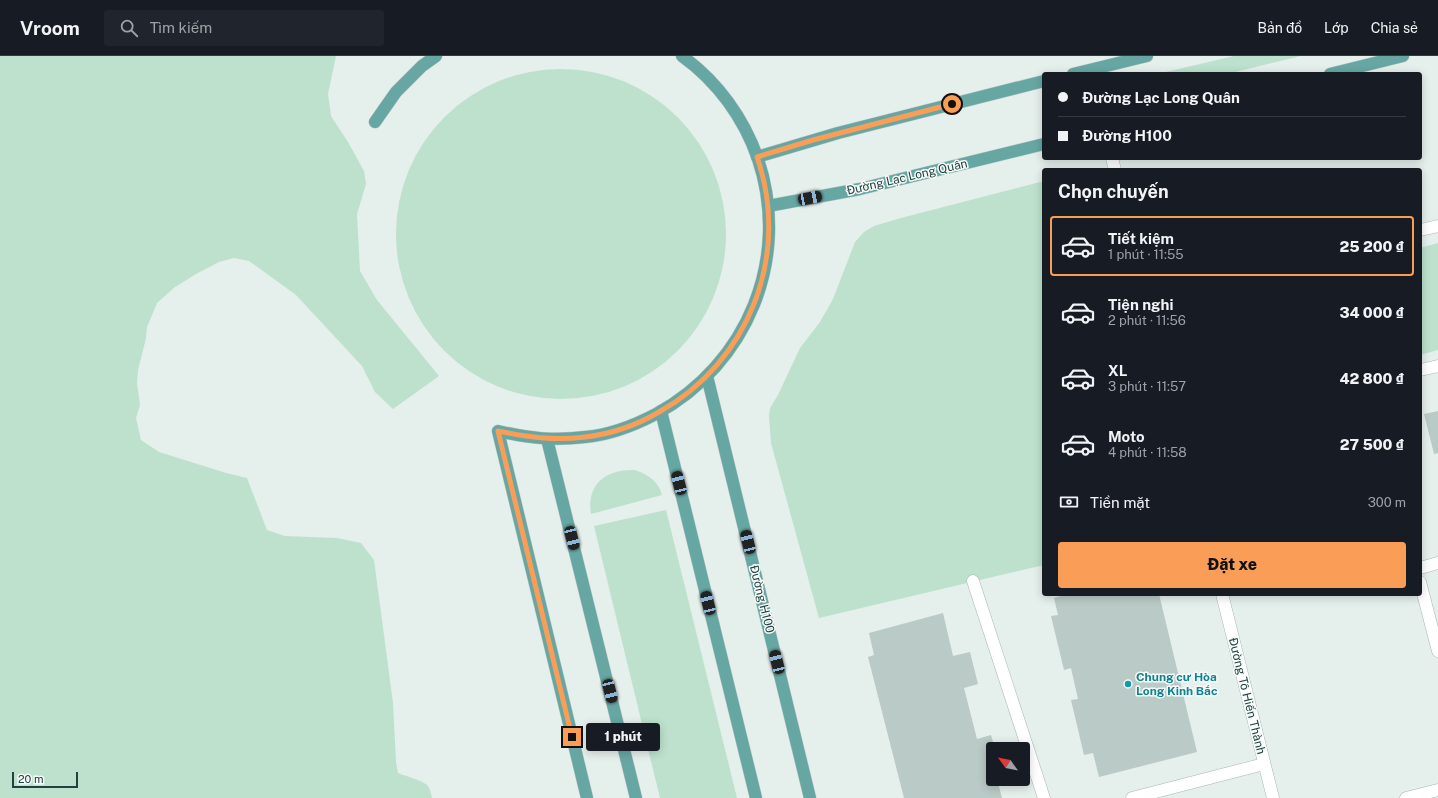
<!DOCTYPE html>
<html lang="vi">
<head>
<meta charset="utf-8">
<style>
	:root { --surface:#171b24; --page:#20242c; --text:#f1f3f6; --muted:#9ea1a6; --line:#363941; --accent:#fa9e57 }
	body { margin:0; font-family:"Public Sans",sans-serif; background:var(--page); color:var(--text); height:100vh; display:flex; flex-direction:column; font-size:15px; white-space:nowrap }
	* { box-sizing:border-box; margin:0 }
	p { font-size:13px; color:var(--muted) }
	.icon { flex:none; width:22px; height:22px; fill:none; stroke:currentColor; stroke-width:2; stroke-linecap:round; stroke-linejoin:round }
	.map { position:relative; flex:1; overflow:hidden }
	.drawer { position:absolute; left:1042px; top:112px; width:380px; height:428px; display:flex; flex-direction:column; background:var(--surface); border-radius:4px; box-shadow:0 2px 10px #0003 }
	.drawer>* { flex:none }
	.banner { position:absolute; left:1042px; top:16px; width:380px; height:88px; border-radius:4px; box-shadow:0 2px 10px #0003; display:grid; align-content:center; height:88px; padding:0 16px; background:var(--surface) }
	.needle { width:26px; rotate:303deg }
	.buttons { position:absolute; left:986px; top:686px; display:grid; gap:8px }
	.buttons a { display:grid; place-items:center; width:44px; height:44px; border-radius:4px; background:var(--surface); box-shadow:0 2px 10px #0003; font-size:20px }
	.scale { position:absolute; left:12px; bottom:10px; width:66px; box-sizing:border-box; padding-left:4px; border:2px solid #224240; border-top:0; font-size:11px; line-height:14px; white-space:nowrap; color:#224240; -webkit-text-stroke:3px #f6fbf9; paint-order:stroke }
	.end { position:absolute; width:18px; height:18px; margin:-9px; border:5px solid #fa9e57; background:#111; box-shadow:0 0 0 2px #111 }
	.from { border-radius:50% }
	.bubble { position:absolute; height:28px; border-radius:4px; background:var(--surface); box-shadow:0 2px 10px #0003; font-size:13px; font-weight:800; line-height:28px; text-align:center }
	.car { position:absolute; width:12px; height:24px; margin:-12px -6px; border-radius:5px; box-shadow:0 0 3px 1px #0007; background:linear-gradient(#222 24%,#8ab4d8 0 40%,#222 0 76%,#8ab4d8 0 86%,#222 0) }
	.banner b { display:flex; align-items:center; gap:14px; height:38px; font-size:15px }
	.banner b+b { border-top:1px solid var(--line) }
	.banner i { width:10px; height:10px; background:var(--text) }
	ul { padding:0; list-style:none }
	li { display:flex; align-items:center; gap:12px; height:60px; margin:0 8px 6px; padding:0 8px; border:2px solid transparent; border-radius:4px }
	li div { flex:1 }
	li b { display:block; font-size:15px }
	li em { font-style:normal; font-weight:800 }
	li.selected { border-color:var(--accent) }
	li>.icon { width:36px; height:36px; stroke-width:1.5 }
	h2 { padding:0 16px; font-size:18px; line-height:48px }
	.pay { display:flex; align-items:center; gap:10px; height:44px; padding:0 16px; font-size:15px }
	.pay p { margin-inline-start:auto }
	.action { display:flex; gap:8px; margin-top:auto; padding:8px 16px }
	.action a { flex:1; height:46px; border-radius:4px; background:var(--accent); color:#111; font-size:16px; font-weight:800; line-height:46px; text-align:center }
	header { display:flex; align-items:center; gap:24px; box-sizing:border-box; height:56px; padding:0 20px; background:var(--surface); border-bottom:1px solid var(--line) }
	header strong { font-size:19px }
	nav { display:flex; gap:22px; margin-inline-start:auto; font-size:14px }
	.search { width:280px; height:36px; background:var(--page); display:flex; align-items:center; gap:10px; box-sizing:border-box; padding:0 14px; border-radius:4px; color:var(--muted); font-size:15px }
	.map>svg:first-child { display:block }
	.green { fill:#bde1cd }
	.building { fill:#bacac6 }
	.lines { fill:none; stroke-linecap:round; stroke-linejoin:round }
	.minor-casing { stroke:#a7b8b5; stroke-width:13 }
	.major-casing { stroke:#c1caca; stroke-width:13 }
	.minor { stroke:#fff; stroke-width:12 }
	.major { stroke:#67a7a3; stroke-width:12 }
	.route { stroke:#fa9e57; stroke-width:5 }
	.culture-dot { fill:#0f9aa8; stroke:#f6fbf9; stroke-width:1.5 }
	.labels { text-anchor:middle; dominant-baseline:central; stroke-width:3; stroke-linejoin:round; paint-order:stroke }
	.street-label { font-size:12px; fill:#224240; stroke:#f6fbf9 }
	.culture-label { font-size:12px; font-weight:bold; fill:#0d838f; stroke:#f6fbf9; text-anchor:start }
</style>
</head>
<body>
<header>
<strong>Vroom</strong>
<div class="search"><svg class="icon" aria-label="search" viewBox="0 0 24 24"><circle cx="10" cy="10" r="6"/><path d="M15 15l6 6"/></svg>Tìm kiếm</div>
<nav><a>Bản đồ</a><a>Lớp</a><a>Chia sẻ</a></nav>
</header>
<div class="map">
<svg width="1438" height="742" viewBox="0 0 1438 742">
	<rect width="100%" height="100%" fill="#e5efec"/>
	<!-- green -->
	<g class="green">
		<path d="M0 0H336L328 38 331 60 348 86 364 115 366 128 357 158 360 215 377 244 439 320 393 353 375 336 362 310 296 239 249 205 234 202 219 206 196 218 175 231 157 247 147 271 146 282 138 314 137 327 140 349 136 362 141 384 159 396 226 417 247 422 267 474 285 480 337 482 361 487 374 504 393 647 396 706 398 717C405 720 424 725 428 730 430 733 431 738 432 742H0Z"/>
		<polygon points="1234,0 1301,0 1227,18 1157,18"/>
		<circle cx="561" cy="178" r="165"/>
		<polygon points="1044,125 1044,509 819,562 771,387 769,360 770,352 778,339 800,292 820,266 833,243 855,186 864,176 874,170 901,162"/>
		<polygon points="1438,187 1438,294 1420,299 1420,192"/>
		<path d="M635 414C649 419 658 425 662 439L591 458C586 428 606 413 635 414Z"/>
		<polygon points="666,454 737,742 660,742 594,470"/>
	</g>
	<!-- building -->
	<g class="building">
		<polygon points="1438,355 1438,397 1434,398 1424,358"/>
		<polygon points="1068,538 1159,538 1197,696 1099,721 1093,697 1084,699 1071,644 1078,643 1071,612 1064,614 1051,560 1058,559 1054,542"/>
		<polygon points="943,557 953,600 970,596 978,628 964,632 977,683 991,679 995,693 993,693 993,723 997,723 1002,742 904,742 868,601 874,599 869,577"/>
	</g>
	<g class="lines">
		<defs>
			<g id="minor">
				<polyline points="1112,102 1115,114"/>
				<polyline points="1420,174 1438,170"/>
				<polyline points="1420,314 1438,310"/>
				<polyline points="1420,512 1438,507"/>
				<polyline points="973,525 1044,742"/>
				<polyline points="1420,526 1438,595"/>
				<polyline points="1222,538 1273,742"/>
				<polyline points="1132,742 1264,708"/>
				<polyline points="1406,742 1438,734"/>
			</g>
			<g id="major">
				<polyline points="1073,18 1147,0"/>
				<polyline points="1330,18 1403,0"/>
				<polyline points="375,66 396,36 422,10 436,0"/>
				<polyline points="757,101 838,77 1044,25"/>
				<polyline points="768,150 860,133 1044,88"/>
				<polyline points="707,320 810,742"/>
				<polyline points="661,355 756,742"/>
				<polyline points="547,383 636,742"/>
				<path d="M587 742 498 375C528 382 554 385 585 381 609 379 635 369 656 358 748 308 791 202 758 103 744 62 717 25 682 0"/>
			</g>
		</defs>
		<!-- minor casing -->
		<use href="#minor" class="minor-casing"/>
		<!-- major casing -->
		<use href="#major" class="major-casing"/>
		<!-- minor -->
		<use href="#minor" class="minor"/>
		<!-- major -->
		<use href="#major" class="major"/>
	</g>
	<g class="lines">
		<!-- route -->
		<path class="route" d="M572 681 498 375C528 381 554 385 585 381 611 378 637 369 659 356 749 306 791 199 757 101L813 84 952 48"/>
	</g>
	<!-- markers -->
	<circle class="culture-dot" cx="1128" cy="628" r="4"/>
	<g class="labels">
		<!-- street labels -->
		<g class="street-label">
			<text transform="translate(907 121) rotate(-13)">Đường Lạc Long Quân</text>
			<text transform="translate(762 543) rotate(76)">Đường H100</text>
			<text transform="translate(1247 640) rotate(76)">Đường Tô Hiến Thành</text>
		</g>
		<!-- culture labels -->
		<g class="culture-label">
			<text x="1136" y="621">Chung cư Hòa<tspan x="1136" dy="14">Long Kinh Bắc</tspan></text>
		</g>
	</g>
</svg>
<div class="buttons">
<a><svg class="needle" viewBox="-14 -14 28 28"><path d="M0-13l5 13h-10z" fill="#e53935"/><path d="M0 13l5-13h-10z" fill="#9ea1a6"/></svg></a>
</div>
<div class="scale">20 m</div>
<i class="end from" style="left:952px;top:48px"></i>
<i class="end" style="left:572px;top:681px"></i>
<div class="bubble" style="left:586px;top:667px;width:74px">1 phút</div>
<i class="car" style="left:810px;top:142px;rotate:79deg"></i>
<i class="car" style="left:679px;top:427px;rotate:346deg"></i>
<i class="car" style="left:572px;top:482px;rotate:166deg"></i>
<i class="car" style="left:748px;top:486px;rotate:346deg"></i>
<i class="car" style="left:708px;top:547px;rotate:346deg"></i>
<i class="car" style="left:777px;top:606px;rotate:346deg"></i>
<i class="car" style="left:610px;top:635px;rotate:166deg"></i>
<div class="banner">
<b><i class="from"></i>Đường Lạc Long Quân</b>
<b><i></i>Đường H100</b>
</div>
<section class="drawer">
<h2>Chọn chuyến</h2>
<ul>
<li class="selected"><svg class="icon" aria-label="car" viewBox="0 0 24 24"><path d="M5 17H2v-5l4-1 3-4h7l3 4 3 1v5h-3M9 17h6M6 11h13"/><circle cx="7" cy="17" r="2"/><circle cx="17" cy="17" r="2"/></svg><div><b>Tiết kiệm</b><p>1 phút · 11:55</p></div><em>25 200 ₫</em></li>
<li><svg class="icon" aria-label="car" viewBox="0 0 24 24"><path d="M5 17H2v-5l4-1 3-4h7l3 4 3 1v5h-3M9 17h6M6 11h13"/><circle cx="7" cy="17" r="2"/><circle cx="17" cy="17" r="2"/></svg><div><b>Tiện nghi</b><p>2 phút · 11:56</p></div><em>34 000 ₫</em></li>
<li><svg class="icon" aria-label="car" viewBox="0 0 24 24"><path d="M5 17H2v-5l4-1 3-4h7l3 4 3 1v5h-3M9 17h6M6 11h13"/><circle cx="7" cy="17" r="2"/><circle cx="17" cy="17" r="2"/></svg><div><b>XL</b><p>3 phút · 11:57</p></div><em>42 800 ₫</em></li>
<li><svg class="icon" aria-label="car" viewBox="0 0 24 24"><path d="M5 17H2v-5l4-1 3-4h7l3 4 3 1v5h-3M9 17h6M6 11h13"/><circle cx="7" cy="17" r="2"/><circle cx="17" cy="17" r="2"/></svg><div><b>Moto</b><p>4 phút · 11:58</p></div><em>27 500 ₫</em></li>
</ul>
<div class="pay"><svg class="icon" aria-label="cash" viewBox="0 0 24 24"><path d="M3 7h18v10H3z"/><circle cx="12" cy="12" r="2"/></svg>Tiền mặt<p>300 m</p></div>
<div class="action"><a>Đặt xe</a></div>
</section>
</div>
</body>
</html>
